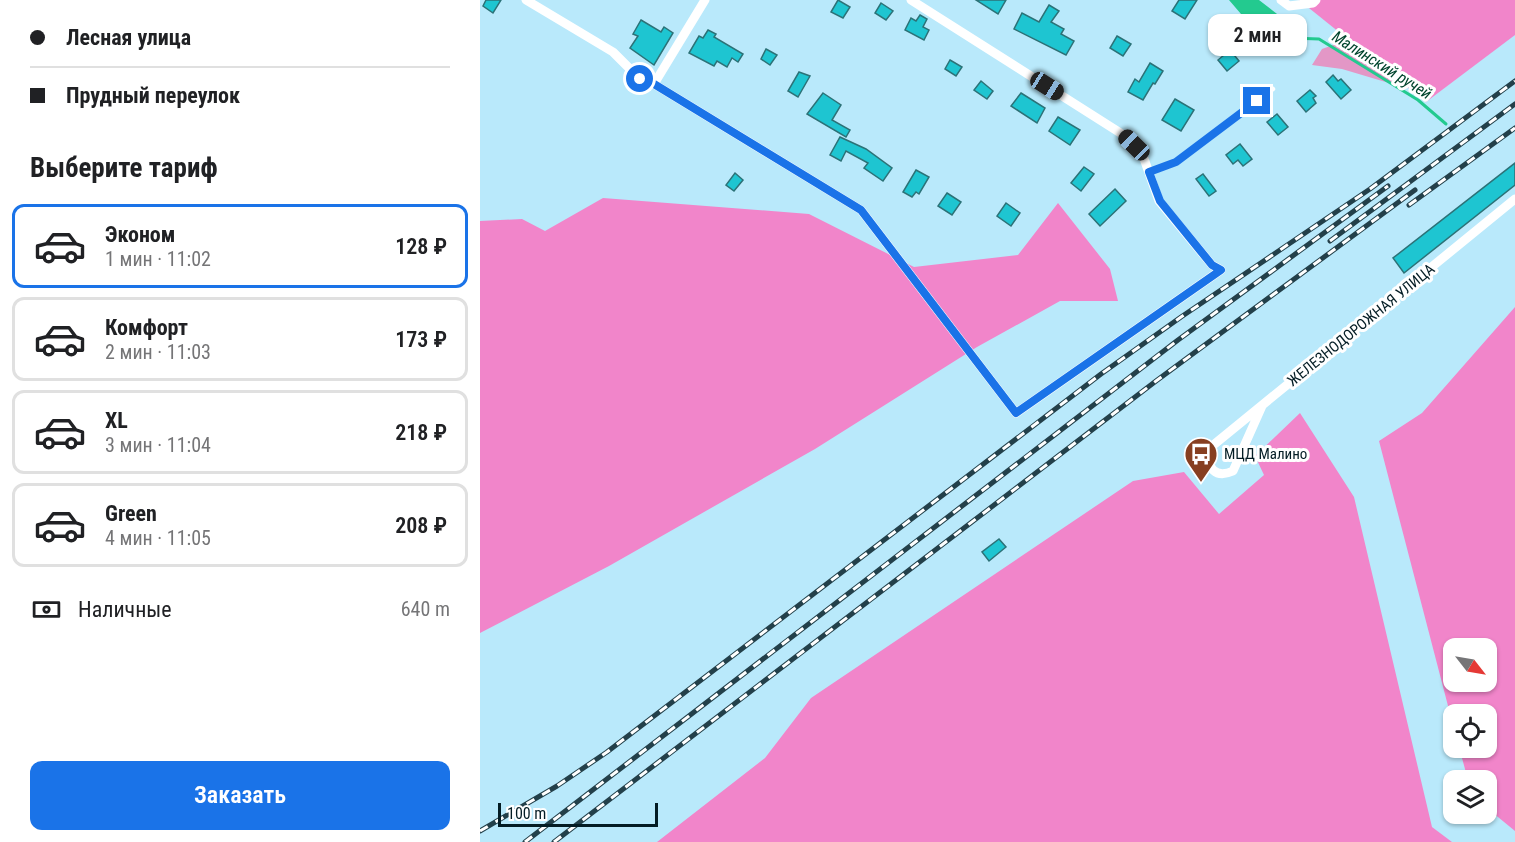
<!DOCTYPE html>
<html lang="ru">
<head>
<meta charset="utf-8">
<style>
	:root { --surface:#fff; --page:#f2f2f2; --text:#202124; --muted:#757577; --line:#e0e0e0; --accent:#1a73e8 }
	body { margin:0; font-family:"Roboto Condensed",sans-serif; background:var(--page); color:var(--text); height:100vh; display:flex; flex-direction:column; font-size:22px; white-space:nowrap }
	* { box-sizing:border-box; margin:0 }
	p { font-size:20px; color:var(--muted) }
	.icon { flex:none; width:33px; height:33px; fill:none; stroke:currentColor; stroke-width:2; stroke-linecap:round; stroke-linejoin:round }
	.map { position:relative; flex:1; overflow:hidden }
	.drawer { display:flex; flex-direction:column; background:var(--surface); width:480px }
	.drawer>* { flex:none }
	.banner { display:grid; align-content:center; height:132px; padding:0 30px; background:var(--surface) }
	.needle { width:39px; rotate:121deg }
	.tools { position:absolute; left:963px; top:638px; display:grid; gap:12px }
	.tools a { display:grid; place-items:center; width:54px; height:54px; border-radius:12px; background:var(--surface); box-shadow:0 2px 4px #0004; font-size:30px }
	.scale { position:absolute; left:18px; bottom:15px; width:160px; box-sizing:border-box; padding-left:6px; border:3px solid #031c24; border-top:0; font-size:16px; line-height:21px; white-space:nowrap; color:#031c24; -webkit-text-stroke:4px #fff; paint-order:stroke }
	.end { position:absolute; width:27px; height:27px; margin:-14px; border:8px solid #1a73e8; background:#fff; box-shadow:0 0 0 3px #fff }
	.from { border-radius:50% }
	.bubble { position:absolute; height:42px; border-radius:12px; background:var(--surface); box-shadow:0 2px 4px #0004; font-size:20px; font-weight:600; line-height:42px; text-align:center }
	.car { position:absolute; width:18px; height:36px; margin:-18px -9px; border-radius:8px; box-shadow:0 0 4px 2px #0007; background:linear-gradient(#222 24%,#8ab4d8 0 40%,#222 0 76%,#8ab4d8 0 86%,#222 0) }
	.banner b { display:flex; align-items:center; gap:21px; height:57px; font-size:22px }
	.banner b+b { border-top:2px solid var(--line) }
	.banner i { width:15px; height:15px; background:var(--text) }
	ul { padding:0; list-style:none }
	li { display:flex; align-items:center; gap:18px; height:84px; margin:0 12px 9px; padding:0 18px; border:3px solid var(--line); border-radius:12px }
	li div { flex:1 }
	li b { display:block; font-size:22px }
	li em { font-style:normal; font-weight:600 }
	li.selected { border-color:var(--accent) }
	li>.icon { width:54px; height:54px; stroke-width:1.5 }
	h2 { padding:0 30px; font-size:27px; line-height:72px }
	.pay { display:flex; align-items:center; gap:15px; height:66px; padding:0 30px; font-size:22px }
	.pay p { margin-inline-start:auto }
	.primary-button { display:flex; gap:12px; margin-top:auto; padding:12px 30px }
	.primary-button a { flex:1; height:69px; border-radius:12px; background:var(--accent); color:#fff; font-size:24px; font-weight:600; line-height:69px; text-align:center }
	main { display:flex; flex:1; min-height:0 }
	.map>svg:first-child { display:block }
	.green { fill:#e397c6 }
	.forest { fill:#f185ca; fill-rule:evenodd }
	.water { fill:#23ca8f }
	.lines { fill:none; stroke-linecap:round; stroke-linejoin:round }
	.stream { stroke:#23ca8f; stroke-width:3 }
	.building { fill:#1ec5d1; stroke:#2c7277; stroke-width:1.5 }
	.service { stroke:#fff; stroke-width:4.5 }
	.minor { stroke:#fff; stroke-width:9 }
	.rail-casing { stroke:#23404a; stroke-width:5 }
	.rail { stroke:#fff; stroke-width:3; stroke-dasharray:9; stroke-linecap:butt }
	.route { stroke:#1a73e8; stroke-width:8 }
	.labels { text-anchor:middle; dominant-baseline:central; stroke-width:6; stroke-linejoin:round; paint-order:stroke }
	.street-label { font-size:15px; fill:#031c24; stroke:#fff }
	.poi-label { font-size:15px; fill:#031c24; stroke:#fff; text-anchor:start }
	.water-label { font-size:16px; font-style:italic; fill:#00442d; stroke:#fff }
</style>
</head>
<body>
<main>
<section class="drawer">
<div class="banner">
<b><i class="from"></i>Лесная улица</b>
<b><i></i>Прудный переулок</b>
</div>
<h2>Выберите тариф</h2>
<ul>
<li class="selected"><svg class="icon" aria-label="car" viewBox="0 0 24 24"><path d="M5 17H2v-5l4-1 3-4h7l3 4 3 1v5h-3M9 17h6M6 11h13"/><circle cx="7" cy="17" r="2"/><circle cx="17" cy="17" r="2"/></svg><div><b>Эконом</b><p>1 мин · 11:02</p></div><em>128 ₽</em></li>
<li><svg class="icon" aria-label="car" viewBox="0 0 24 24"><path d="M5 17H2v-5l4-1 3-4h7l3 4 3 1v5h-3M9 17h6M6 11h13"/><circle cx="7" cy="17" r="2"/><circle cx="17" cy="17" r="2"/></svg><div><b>Комфорт</b><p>2 мин · 11:03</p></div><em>173 ₽</em></li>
<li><svg class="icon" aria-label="car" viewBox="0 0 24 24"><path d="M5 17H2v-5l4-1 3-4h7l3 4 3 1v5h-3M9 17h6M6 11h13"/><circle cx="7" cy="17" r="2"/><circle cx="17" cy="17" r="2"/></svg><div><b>XL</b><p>3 мин · 11:04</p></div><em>218 ₽</em></li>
<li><svg class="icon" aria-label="car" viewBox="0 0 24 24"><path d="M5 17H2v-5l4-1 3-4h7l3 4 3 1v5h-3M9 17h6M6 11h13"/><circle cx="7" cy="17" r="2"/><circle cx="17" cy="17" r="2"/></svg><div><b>Green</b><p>4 мин · 11:05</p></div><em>208 ₽</em></li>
</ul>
<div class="pay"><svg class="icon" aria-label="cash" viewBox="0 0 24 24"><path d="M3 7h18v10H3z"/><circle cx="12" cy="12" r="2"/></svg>Наличные<p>640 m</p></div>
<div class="primary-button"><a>Заказать</a></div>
</section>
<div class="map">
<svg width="1035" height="842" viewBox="0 0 1035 842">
	<rect width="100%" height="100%" fill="#b9e9fb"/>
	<!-- green -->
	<polygon class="green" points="856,44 889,62 919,86 862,69 832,65 842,49"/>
	<!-- forest -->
	<g class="forest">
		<polygon points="819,0 1035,0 1035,35 946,102"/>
		<polygon points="123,198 329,214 434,267 538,255 578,203 630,269 638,301 580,301 497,347 335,449 129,566 0,633 0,221 42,219 65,231"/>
		<path d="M1035 307V831L1007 808 1006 780H988L979 747H1006V714H974L973 725 899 441 942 413ZM974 648H1006V681H974Z"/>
		<polygon points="820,413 874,497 952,827 972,842 177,842 285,758 331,698 653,481 704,472 739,514 784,475 775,456"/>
	</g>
	<!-- water -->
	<polygon class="water" points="749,0 779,0 806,21 812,39 824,49 799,51 785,42"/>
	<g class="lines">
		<!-- stream -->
		<polyline class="stream" points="811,38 839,39 938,100 966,124"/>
	</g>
	<!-- building -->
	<g class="building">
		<polygon points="6,0 21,0 13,13 3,6"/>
		<polygon points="358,0 370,7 363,18 351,12"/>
		<polygon points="496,0 526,0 518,14"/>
		<polygon points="699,0 717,0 705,19 692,11"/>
		<polygon points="401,3 413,11 406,20 395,13"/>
		<polygon points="569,5 579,11 571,22 584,29 581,34 594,41 586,55 534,29 542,13 559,22"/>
		<polygon points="440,15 447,19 443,27 449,30 444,40 425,30 431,18 436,21"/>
		<polygon points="161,20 181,32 184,27 193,33 174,65 150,48 158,36 153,34"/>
		<polygon points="228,30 236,34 234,37 263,54 258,62 252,58 247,67 237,61 234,66 209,53 219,36 223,38"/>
		<polygon points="637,36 651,44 643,56 630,48"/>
		<polygon points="286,49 297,55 290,65 281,59"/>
		<polygon points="750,50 759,61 747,71 738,60"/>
		<polygon points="470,60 482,67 476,76 465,69"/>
		<polygon points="670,63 683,71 675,84 673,83 663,100 648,92 655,79 659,82"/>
		<polygon points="319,72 330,76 318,97 308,91"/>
		<polygon points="853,75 858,81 861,79 871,90 861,99 846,82"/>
		<polygon points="501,81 513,91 507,99 494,90"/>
		<polygon points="830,90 836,96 833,98 836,103 826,112 817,101"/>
		<polygon points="343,93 361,105 352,120 370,130 366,137 327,114"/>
		<polygon points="541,93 565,108 557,123 531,106"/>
		<polygon points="695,99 714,110 701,131 682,120"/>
		<polygon points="797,114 808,127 798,135 787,122"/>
		<polygon points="578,117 600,130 590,145 569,131"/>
		<polygon points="360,137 386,149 412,168 403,181 384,168 388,163 366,151 361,161 350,155"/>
		<polygon points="760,144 772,159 763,166 758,160 753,164 746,155"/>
		<polygon points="1035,163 1035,185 924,273 913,258"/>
		<polygon points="604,167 614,174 601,191 591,183"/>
		<polygon points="436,170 449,177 439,194 436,192 432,197 423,192"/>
		<polygon points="255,173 263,180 254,191 246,185"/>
		<polygon points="723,174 736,191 729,196 716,179"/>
		<polygon points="635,189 646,201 620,226 609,214"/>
		<polygon points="467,193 481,202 472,215 458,206"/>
		<polygon points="526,203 540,213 531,226 517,216"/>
		<polygon points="519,539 526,547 509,561 502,552"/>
	</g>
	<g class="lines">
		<!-- service -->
		<polyline class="service" points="669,172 696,162 793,89"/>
		<!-- minor -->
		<g class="minor">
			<polyline points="46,0 133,52 160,79 174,84 381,210 536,413 741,270 732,265 679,201 662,153 642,134 431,0"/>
			<polyline points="801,0 809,6 833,3 836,0"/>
			<polyline points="174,84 225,0"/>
			<path d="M782 406 753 471C735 479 728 468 726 451L1035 199"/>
		</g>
		<defs>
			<g id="rail">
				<polyline points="929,205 1035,128"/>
				<polyline points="850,241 1035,104"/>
				<polyline points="0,831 77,786 127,752 621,374 701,317 890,189 1035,81"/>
				<polyline points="45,842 698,340 908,186"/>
				<polyline points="74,842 676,381 935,190"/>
			</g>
		</defs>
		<!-- rail casing -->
		<use href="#rail" class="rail-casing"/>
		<!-- rail -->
		<use href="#rail" class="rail"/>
	</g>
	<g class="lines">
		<!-- route -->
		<polyline class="route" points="160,79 174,84 381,210 536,413 741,270 732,265 680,201 669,172 696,162 777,101"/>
	</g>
	<!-- icons -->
	<defs>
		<symbol id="bus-pin" viewBox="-11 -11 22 30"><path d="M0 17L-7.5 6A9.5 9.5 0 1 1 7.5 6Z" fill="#873f20" stroke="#fff"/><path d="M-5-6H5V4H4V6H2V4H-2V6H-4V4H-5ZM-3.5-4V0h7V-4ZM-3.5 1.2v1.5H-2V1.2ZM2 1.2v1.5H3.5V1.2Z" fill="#fff"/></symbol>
	</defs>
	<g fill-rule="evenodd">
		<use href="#bus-pin" x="702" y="435" width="38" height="52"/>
	</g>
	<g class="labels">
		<!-- street labels -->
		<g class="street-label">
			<text transform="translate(881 325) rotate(-39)">ЖЕЛЕЗНОДОРОЖНАЯ УЛИЦА</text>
		</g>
		<!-- poi labels -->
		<g class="poi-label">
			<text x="744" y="454">МЦД Малино</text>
		</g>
		<!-- water labels -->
		<g class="water-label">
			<text transform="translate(902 65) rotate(32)">Малинский ручей</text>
		</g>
	</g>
</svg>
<div class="tools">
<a><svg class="needle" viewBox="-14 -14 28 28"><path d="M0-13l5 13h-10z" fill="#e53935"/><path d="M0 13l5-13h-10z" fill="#757577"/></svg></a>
<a><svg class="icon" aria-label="locate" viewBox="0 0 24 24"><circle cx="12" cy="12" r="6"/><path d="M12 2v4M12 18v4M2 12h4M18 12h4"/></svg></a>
<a><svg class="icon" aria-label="layers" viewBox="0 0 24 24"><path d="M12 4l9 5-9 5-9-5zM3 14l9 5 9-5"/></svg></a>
</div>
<div class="scale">100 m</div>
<i class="end from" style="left:160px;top:79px"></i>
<i class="end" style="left:777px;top:101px"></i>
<div class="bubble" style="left:728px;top:14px;width:99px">2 мин</div>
<i class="car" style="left:567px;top:86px;rotate:122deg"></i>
<i class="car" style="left:654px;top:145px;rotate:314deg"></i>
</div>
</main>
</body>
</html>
